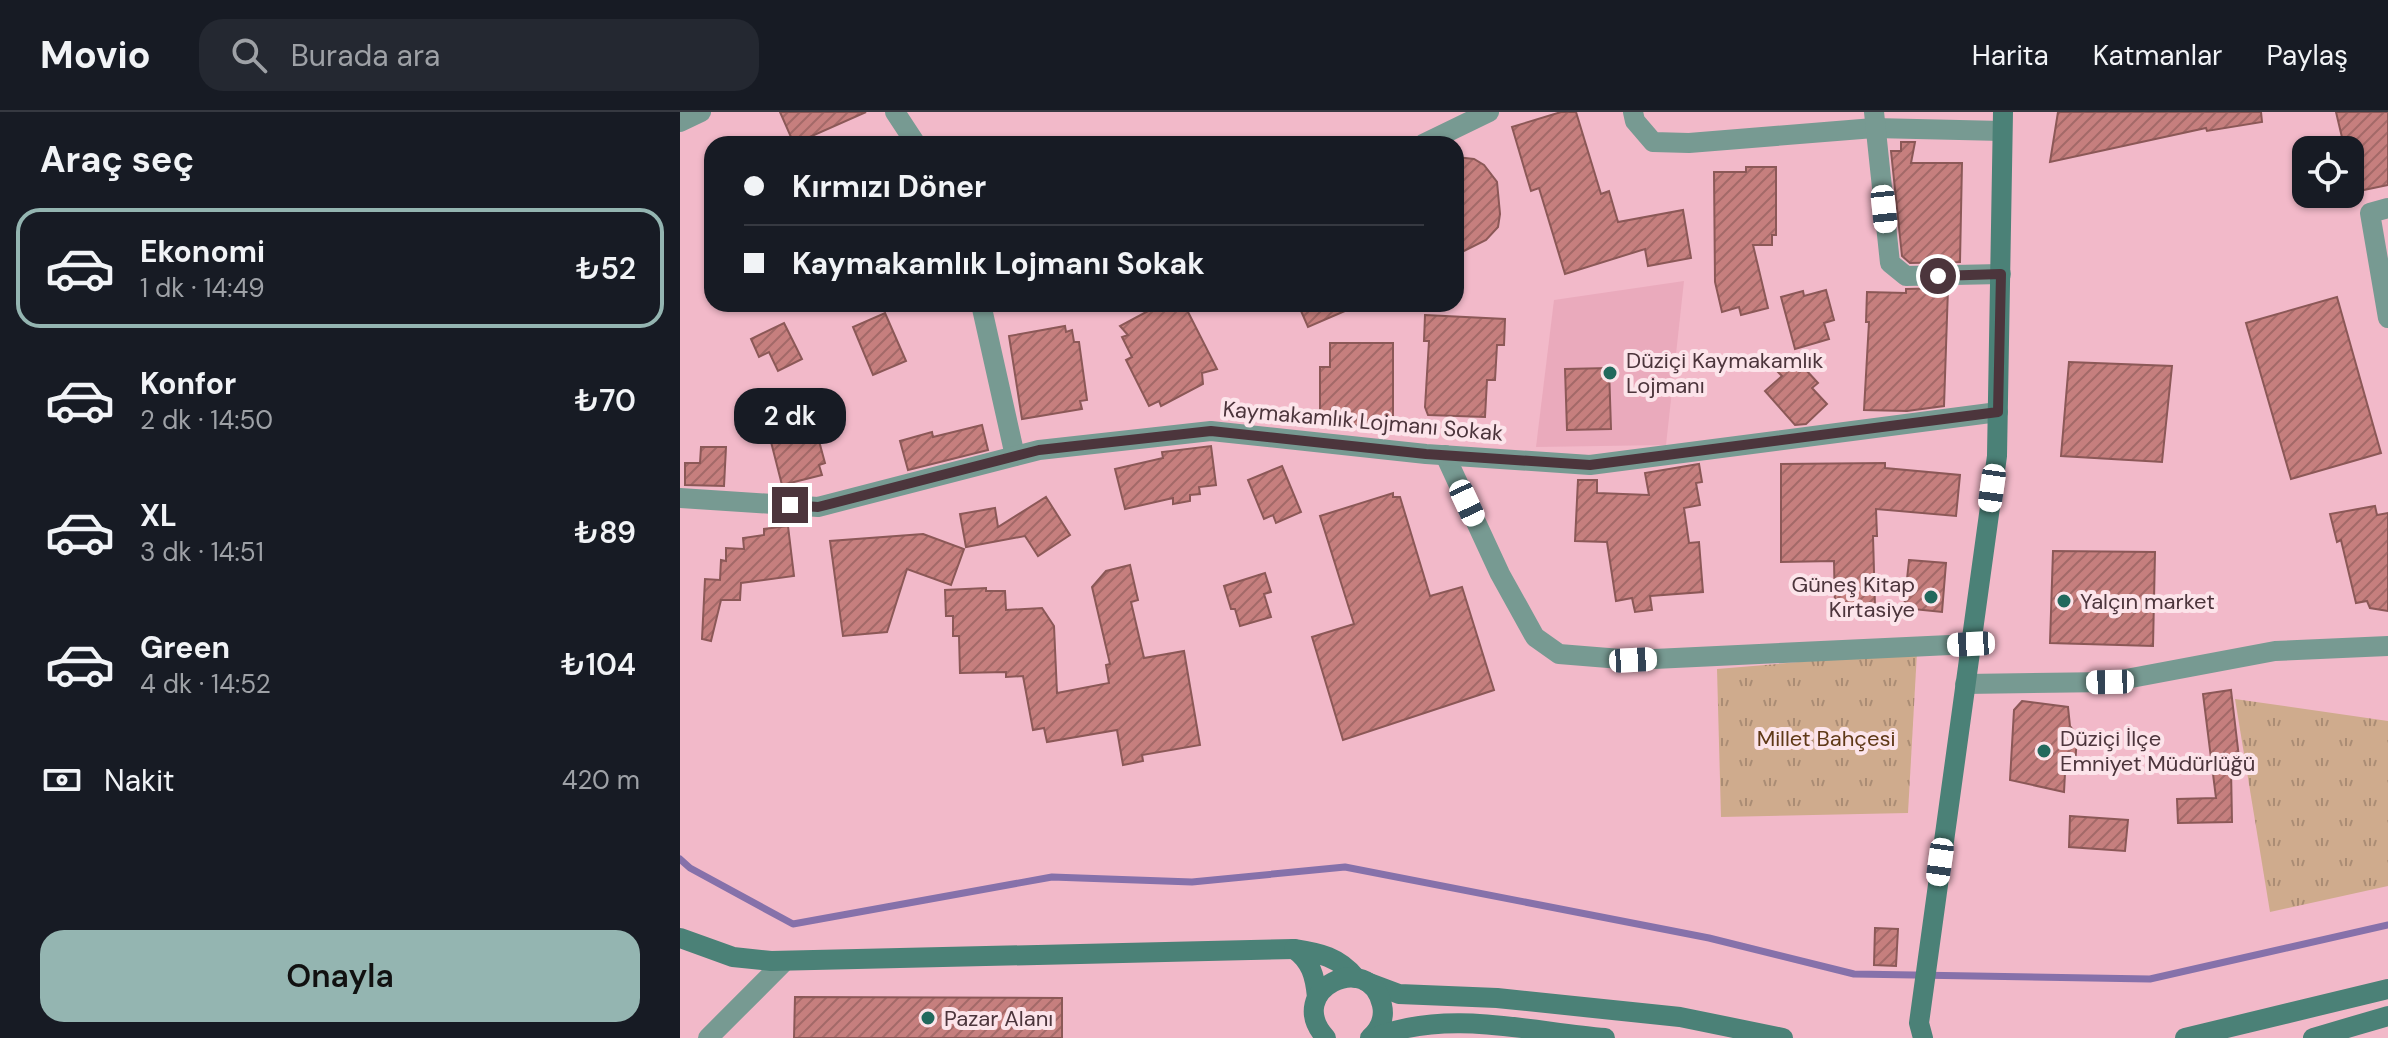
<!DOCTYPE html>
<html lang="tr">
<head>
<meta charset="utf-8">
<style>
	:root { --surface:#171b24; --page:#242831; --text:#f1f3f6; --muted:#9ea1a6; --line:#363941; --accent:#94b5b1 }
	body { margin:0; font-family:"DM Sans",sans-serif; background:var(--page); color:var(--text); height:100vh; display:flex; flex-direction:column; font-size:30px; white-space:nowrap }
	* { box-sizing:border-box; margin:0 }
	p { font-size:26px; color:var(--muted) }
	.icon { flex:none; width:44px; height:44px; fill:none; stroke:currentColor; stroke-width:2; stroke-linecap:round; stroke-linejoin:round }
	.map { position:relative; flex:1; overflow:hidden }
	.details { display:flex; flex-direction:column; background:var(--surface); width:680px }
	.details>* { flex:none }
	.banner { position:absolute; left:24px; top:24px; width:760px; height:176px; border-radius:24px; box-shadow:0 2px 6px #0004; display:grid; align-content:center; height:176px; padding:0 40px; background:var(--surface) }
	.fabs { position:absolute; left:1612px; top:24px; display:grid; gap:16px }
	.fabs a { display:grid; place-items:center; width:72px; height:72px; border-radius:16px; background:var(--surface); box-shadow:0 2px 6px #0004; font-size:40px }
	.end { position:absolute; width:36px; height:36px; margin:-18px; border:10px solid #4c353c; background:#fff; box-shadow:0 0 0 4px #fff }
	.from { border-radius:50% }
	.bubble { position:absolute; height:56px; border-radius:24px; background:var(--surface); box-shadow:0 2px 6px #0004; font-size:26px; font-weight:600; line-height:56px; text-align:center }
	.car { position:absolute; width:24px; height:48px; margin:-24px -12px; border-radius:10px; box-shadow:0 0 6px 2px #0007; background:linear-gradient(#fff 24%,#345 0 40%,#fff 0 76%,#345 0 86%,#fff 0) }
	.banner b { display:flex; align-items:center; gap:28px; height:76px; font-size:30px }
	.banner b+b { border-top:2px solid var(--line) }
	.banner i { width:20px; height:20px; background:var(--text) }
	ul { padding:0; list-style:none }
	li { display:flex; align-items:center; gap:24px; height:120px; margin:0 16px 12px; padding:0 24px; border:4px solid transparent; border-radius:24px }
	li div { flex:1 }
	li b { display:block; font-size:30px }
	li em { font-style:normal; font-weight:600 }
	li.on { border-color:var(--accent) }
	li>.icon { width:72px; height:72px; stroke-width:1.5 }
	h2 { padding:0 40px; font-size:36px; line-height:96px }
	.pay { display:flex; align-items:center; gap:20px; height:88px; padding:0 40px; font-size:30px }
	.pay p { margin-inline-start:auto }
	.primary-button { display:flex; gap:16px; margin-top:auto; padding:16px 40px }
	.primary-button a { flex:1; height:92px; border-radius:24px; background:var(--accent); color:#111; font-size:32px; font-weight:600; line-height:92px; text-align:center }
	header { display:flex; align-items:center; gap:48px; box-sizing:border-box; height:112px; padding:0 40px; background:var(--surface); border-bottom:2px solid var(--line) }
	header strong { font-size:38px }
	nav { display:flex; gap:44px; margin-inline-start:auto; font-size:28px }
	.search { width:560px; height:72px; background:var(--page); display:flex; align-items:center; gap:20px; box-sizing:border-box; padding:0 28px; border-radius:24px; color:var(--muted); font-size:30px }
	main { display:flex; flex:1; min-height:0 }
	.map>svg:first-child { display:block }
	.built { fill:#eaaabc }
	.park { fill:url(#park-tufts) }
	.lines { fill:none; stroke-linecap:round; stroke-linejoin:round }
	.stream { stroke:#8671aa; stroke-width:7 }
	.building { fill:url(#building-hatch); stroke:#8b5857; stroke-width:2 }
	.street { stroke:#779a92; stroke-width:20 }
	.secondary { stroke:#4b8177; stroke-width:20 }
	.route { stroke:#4c353c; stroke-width:10 }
	.poi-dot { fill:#22695d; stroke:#fce4ea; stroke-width:3 }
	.labels { text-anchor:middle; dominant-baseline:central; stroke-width:8; stroke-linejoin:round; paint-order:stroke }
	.poi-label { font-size:22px; fill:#4c353c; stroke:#fce4ea; text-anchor:start }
	.street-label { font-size:22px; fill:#4c353c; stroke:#fce4ea }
	.park-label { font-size:22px; fill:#5f3917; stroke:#fce4ea }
</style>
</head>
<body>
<header>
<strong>Movio</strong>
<div class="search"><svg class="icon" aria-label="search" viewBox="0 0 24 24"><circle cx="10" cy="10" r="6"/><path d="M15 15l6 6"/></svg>Burada ara</div>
<nav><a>Harita</a><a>Katmanlar</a><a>Paylaş</a></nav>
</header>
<main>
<section class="details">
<h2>Araç seç</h2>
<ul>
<li class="on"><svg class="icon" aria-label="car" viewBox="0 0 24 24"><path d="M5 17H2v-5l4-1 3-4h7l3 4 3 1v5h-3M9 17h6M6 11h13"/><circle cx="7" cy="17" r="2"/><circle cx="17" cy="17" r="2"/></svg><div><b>Ekonomi</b><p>1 dk · 14:49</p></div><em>₺52</em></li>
<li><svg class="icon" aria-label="car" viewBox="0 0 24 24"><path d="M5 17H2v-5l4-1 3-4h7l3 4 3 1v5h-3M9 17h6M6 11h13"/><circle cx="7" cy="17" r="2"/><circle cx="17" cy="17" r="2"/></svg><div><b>Konfor</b><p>2 dk · 14:50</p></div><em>₺70</em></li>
<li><svg class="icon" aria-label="car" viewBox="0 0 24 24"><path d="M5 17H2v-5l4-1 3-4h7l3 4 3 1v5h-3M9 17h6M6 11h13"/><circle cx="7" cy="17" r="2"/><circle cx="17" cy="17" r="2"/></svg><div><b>XL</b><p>3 dk · 14:51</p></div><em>₺89</em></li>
<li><svg class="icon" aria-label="car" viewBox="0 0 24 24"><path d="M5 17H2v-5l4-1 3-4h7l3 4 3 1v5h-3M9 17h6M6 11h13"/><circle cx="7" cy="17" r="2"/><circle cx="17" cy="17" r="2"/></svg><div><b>Green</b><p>4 dk · 14:52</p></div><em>₺104</em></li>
</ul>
<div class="pay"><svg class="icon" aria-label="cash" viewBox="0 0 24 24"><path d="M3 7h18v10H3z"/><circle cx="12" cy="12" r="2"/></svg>Nakit<p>420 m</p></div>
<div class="primary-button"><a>Onayla</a></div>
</section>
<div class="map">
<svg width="1708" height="926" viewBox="0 0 1708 926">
	<defs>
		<pattern id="park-tufts" width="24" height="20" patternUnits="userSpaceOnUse" patternTransform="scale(2)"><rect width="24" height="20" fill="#cfab8d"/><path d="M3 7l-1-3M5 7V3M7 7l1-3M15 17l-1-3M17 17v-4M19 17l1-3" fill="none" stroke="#aa8c74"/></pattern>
		<pattern id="building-hatch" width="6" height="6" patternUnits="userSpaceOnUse" patternTransform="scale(2)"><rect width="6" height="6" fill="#c67f7e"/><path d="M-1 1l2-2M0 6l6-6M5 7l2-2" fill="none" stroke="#a36968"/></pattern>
	</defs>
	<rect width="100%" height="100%" fill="#f2b9c9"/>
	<!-- built -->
	<polygon class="built" points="1004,169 986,333 856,335 874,188"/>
	<!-- park -->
	<g class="park">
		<polygon points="1237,540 1228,701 1041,705 1037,557"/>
		<polygon points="1555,587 1708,609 1708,774 1590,800"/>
	</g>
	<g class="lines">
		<!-- stream -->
		<polyline class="stream" points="0,747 10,756 113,812 372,765 512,770 665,755 1029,826 1174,862 1470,867 1708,813"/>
	</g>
	<!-- building -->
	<g class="building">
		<polygon points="100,0 186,0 114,32"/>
		<polygon points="881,0 896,0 921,82 929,79 938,110 1003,98 1011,146 968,154 965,137 885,162 859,76 851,79 832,15"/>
		<polygon points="1378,0 1581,0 1582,10 1527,19 1526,16 1370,50"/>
		<polygon points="1656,0 1708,0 1708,73 1674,80 1670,61 1670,38 1665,38"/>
		<polygon points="1221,30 1235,30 1231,51 1282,51 1280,150 1230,151 1222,144 1211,39 1221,39"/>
		<polygon points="776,45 794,47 804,53 817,70 820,102 818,115 806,128 776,143"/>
		<polygon points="1066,55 1096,55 1096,123 1092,123 1092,133 1073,133 1088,196 1061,203 1059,195 1042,200 1035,170 1034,60 1066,60"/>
		<polygon points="1268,176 1264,294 1227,299 1184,298 1189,210 1186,210 1187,180 1226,181 1226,177"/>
		<polygon points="1146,178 1154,208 1144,211 1149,227 1115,237 1101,185 1123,179 1124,184"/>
		<polygon points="1657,185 1701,341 1611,367 1566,211"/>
		<polygon points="481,192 504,192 537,257 522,261 523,272 481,294 479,289 469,294 446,248 452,245 442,225 448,223 440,214"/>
		<polygon points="618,192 681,192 628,215"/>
		<polygon points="205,201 226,249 193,263 173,215"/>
		<polygon points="745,203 825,207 824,233 817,233 815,268 807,268 805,305 748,303 745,295 749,229 744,229"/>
		<polygon points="104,211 122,247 98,259 89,240 79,245 71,227"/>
		<polygon points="385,214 386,220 392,218 394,230 399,230 407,288 400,289 402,297 342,307 329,224"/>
		<polygon points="650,231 713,231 713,313 640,313 640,255 650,255"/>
		<polygon points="1114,245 1138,271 1132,276 1147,292 1126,312 1115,313 1085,279 1102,264 1098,260"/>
		<polygon points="1389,250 1492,254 1482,350 1381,344"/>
		<polygon points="929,256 931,317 887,318 885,257"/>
		<polygon points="302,313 308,338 228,358 220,329 252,320 253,325"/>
		<polygon points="109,317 111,325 129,320 131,331 139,329 145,351 139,353 142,363 102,373 89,322"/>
		<polygon points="531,334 536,373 519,375 520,382 510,383 510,389 493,392 493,386 445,397 435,357 483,346 482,340"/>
		<polygon points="21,335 46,335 44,374 5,373 5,351 20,351"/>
		<polygon points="1205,351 1205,356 1280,363 1276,404 1196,397 1197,424 1193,424 1195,495 1155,496 1154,449 1101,450 1101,352"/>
		<polygon points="1019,352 1022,370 1016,371 1020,393 1004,396 1009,431 1019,430 1023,480 970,484 972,498 955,500 952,486 936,489 927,430 895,429 898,368 917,368 917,381 969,383 965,361"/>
		<polygon points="602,354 621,400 596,411 593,403 584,407 568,368"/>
		<polygon points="713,381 713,385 720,385 750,484 782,475 814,578 663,628 632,525 674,512 640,404"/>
		<polygon points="366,385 390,423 358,444 345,424 286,435 280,402 315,396 318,415"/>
		<polygon points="1695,394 1697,403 1708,401 1708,499 1690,496 1687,489 1676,491 1661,428 1657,430 1650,402"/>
		<polygon points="108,414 114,464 61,471 60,488 41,488 31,529 22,527 25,467 40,468 41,448 46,449 46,436 64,437 63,426 84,423 84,417"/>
		<polygon points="243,422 284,437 271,473 227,457 207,520 163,524 150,429"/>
		<polygon points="1373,439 1475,440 1473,534 1370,531"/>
		<polygon points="1229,448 1266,451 1262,500 1224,496"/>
		<polygon points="450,453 458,488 451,490 464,546 504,539 520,633 462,643 463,649 443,653 437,618 367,630 364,616 353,618 343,564 326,565 326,560 280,561 279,524 273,524 273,504 266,504 265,478 306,476 306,479 325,479 326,498 362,496 374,514 377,581 429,571 426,553 430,552 412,475 426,459"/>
		<polygon points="585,461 591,480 584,482 591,505 560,514 555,497 551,497 544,474"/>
		<polygon points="1551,578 1560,654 1551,656 1552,710 1498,711 1497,687 1536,686 1523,582"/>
		<polygon points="1342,589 1388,595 1390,614 1397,623 1395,655 1385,661 1384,680 1330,668 1334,598"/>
		<polygon points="1390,704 1448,708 1445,739 1389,735"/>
		<polygon points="1195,816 1218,817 1216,854 1194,853"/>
		<polygon points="115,885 382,886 382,926 114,926"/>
	</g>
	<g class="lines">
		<!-- street -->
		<g class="street">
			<polyline points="215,0 236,32"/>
			<polyline points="953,0 955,9 973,30 1009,31 1194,16 1322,19"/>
			<polyline points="1194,0 1210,151 1226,164 1321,162"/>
			<polyline points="0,10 21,0"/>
			<polyline points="743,32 809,0"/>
			<polyline points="1708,96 1690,101 1708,206"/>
			<polyline points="301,192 335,344"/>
			<polyline points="765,343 820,462 855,525 879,542 953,548 1291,532"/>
			<polyline points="0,386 138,395 359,338 531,319 746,342 910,353 1318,300"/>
			<polyline points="1285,572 1430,570 1595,539 1708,534"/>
			<polyline points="28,926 105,849"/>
		</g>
		<!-- secondary -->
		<g class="secondary">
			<polyline points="0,826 53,845 91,849 614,837"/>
			<polyline points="687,870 719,882 817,886 1000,905 1103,926"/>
			<path d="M637 885C635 864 631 849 614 837 640 841 659 845 676 866"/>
			<path d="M646 926C602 878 690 836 702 893 705 906 700 917 690 926"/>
			<path d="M694 926C766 896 851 920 925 926"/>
			<polyline points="1243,926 1239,911 1317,344 1323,0"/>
			<polyline points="1505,926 1708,877"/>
			<polyline points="1633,926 1708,904"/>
		</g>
	</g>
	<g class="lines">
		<!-- route -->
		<polyline class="route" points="110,393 138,395 359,338 531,319 746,342 910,353 1318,300 1321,162 1258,164"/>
	</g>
	<!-- markers -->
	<g class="poi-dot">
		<circle cx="930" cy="261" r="8"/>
		<circle cx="1251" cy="485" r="8"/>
		<circle cx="1384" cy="489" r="8"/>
		<circle cx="1364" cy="639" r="8"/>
		<circle cx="248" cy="906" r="8"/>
	</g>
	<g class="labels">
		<!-- poi labels -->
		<g class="poi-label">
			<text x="946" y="248">Düziçi Kaymakamlık<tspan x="946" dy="25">Lojmanı</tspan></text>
			<text x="1235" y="472" text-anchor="end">Güneş Kitap<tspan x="1235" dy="25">Kırtasiye</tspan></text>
			<text x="1400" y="489">Yalçın market</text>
			<text x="1380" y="626">Düziçi İlçe<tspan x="1380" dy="25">Emniyet Müdürlüğü</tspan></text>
			<text x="264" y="906">Pazar Alanı</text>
		</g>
		<!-- street labels -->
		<g class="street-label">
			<text transform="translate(683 309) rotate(5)">Kaymakamlık Lojmanı Sokak</text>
		</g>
		<!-- park labels -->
		<g class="park-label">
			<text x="1146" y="626">Millet Bahçesi</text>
		</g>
	</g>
</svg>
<div class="fabs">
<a><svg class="icon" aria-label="locate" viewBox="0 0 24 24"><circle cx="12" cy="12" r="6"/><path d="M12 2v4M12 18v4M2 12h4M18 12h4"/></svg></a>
</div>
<i class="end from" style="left:1258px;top:164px"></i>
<i class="end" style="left:110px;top:393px"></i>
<div class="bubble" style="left:54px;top:276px;width:112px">2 dk</div>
<i class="car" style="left:1204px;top:97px;rotate:174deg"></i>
<i class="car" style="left:1312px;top:376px;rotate:188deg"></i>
<i class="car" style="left:787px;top:391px;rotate:155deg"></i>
<i class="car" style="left:1291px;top:532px;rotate:267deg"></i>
<i class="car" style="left:953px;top:548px;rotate:87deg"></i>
<i class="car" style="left:1430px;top:570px;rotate:269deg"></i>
<i class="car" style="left:1260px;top:750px;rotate:188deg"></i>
<div class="banner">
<b><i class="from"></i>Kırmızı Döner</b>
<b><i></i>Kaymakamlık Lojmanı Sokak</b>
</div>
</div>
</main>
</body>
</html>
